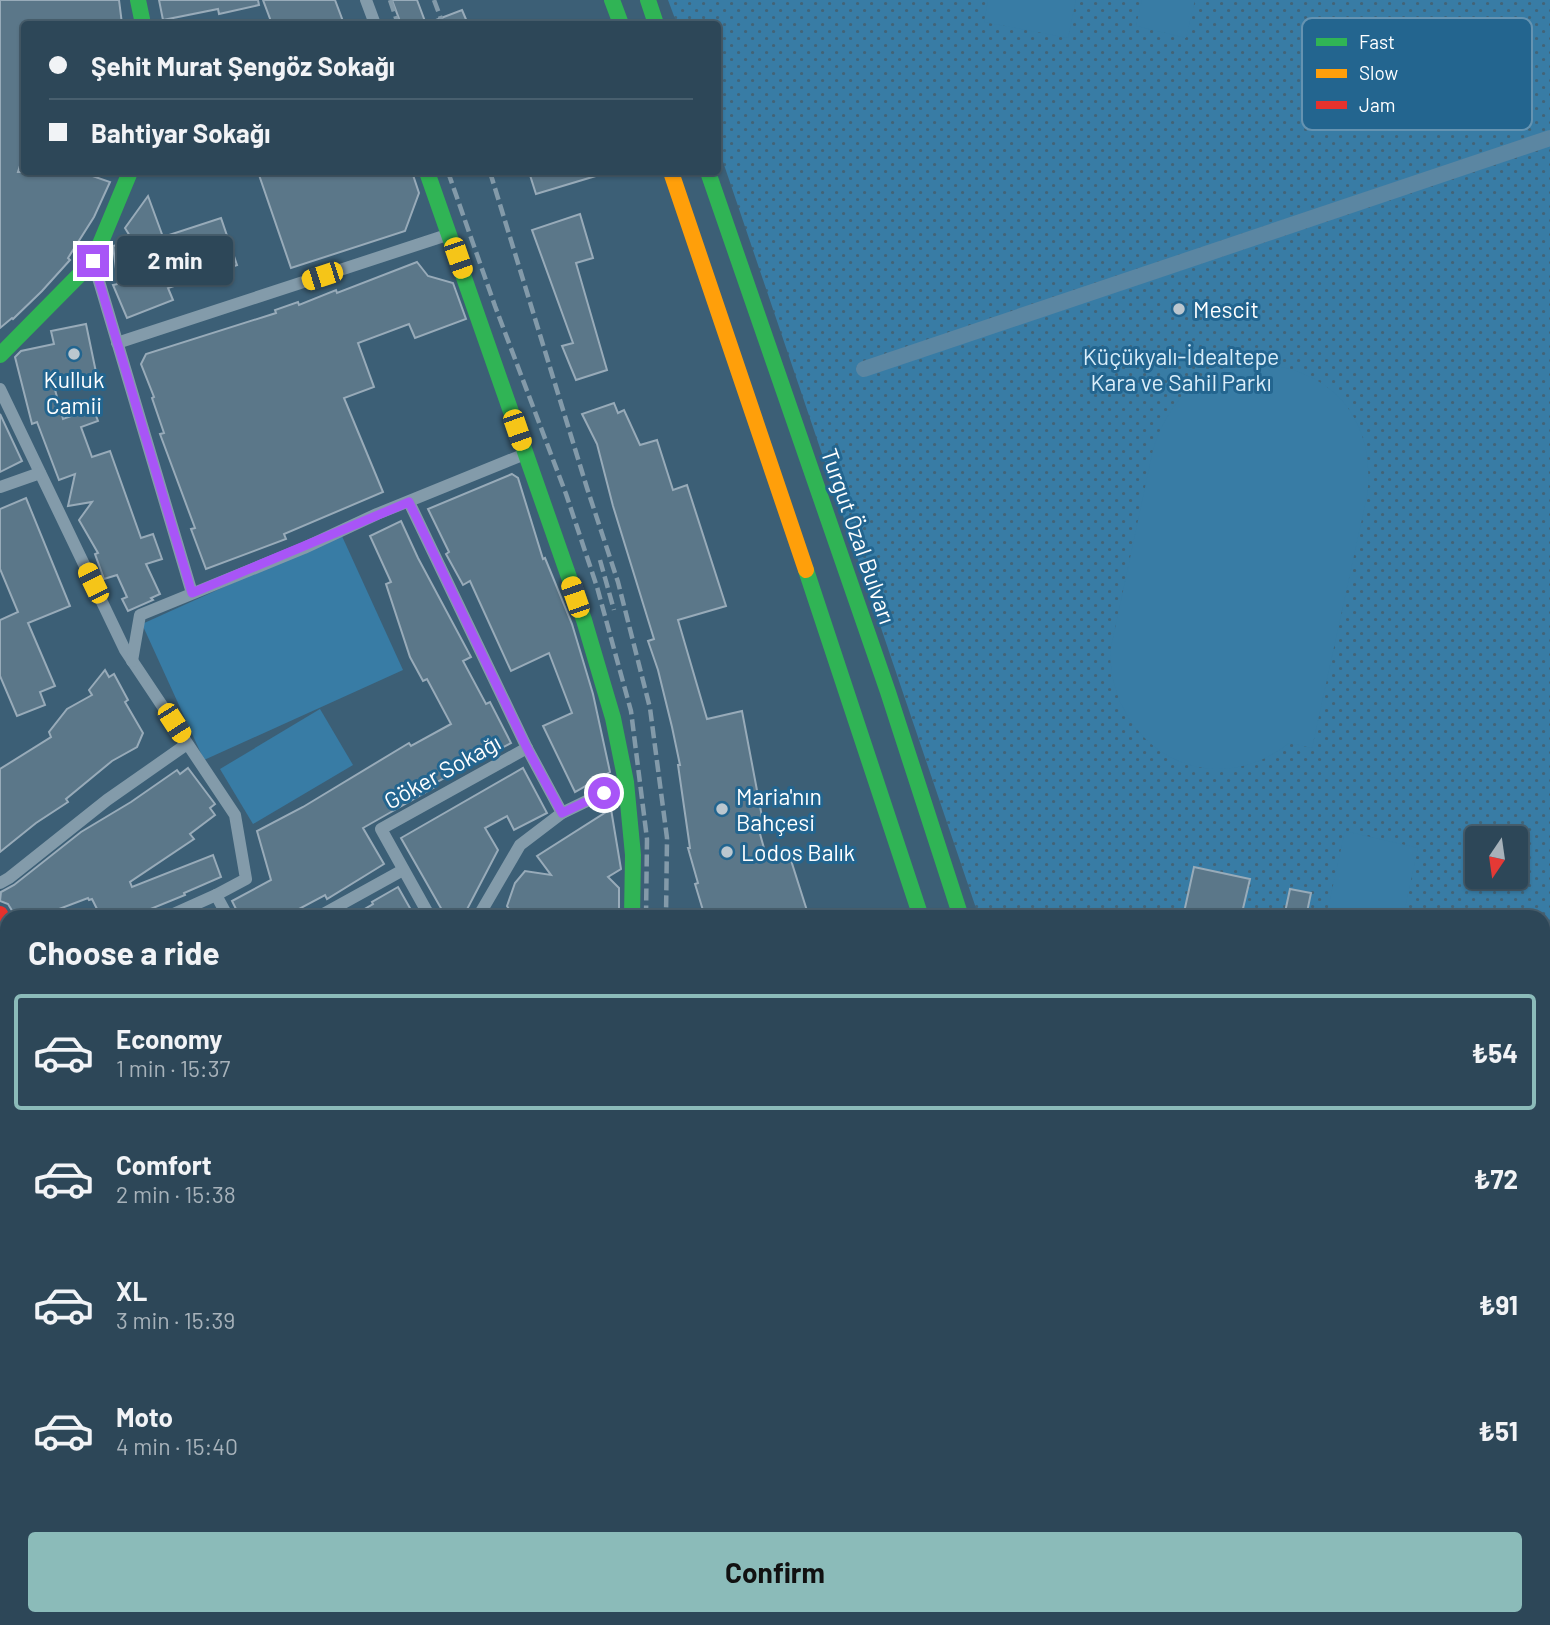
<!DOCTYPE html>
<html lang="en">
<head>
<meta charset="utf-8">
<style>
	:root { --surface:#2d4758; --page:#354e5e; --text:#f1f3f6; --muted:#a7b2ba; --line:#485f6e; --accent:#8bbbb9 }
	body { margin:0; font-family:Barlow,sans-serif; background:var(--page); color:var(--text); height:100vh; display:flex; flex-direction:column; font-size:26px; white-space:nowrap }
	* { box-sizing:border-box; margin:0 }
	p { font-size:23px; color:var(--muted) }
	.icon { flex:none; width:38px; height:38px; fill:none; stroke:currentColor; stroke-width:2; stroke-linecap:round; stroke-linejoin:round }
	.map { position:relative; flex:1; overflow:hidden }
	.side { position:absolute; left:0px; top:910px; width:1550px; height:716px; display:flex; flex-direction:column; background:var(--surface); border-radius:21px 21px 0 0; box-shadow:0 2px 5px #0004,0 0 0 2px var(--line) }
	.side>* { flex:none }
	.guide { position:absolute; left:21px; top:21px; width:700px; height:154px; border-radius:7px; box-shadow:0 2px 5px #0004,0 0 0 2px var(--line); display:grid; align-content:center; height:154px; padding:0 28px; background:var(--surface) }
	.needle { width:46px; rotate:193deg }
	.controls { position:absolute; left:1465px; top:826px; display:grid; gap:14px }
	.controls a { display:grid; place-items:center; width:63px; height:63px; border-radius:7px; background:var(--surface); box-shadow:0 2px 5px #0004,0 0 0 2px var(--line); font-size:35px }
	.end { position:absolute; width:32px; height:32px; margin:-16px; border:9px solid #a855f7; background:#fff; box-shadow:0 0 0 4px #fff }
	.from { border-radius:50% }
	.bubble { position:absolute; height:49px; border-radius:7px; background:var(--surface); box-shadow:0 2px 5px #0004,0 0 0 2px var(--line); font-size:23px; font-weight:700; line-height:49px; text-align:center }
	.car { position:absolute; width:21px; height:42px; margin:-21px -10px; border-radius:9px; box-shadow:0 0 5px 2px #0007; background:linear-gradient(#f5c518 24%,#345 0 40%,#f5c518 0 76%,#345 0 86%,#f5c518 0) }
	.guide b { display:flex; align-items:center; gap:24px; height:66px; font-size:26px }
	.guide b+b { border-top:2px solid var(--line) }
	.guide i { width:18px; height:18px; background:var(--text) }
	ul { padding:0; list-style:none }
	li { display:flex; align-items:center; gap:21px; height:116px; margin:0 14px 10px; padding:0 14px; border:4px solid transparent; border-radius:7px }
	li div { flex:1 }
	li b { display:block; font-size:26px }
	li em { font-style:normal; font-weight:700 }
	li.current { border-color:var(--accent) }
	li>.icon { width:63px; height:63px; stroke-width:1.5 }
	h2 { padding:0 28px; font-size:32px; line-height:84px }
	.action { display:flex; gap:14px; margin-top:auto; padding:14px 28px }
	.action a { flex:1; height:80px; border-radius:7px; background:var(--accent); color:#111; font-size:28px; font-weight:700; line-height:80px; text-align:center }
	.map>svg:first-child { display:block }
	.park { fill:url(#park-dots); fill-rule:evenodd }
	.pitch { fill:#387ca5 }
	.water { fill:url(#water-waves) }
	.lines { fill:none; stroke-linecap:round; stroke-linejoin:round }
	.canal { stroke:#5b86a2; stroke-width:16 }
	.building { fill:#5b7789; stroke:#98abb9; stroke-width:2 }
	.street { stroke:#839baa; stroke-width:12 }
	.fast { stroke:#30b455; stroke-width:16 }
	.slow { stroke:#ff9f0a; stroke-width:16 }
	.jam { stroke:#e5322d; stroke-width:16 }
	.rail { stroke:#839aa9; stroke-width:4.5; stroke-dasharray:12 5; stroke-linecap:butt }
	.route { stroke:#a855f7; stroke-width:9 }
	.poi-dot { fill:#bbc7cf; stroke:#23658f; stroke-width:2.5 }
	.labels { text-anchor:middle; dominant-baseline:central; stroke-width:6; stroke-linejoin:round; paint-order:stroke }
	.poi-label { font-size:23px; fill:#fff; stroke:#23658f; text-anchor:start }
	.park-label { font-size:23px; fill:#d9edf9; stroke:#23658f }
	.street-label { font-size:23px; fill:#fff; stroke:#23658f }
	.key { fill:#23658f; stroke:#6593b1; stroke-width:2 }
	.key-label { font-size:19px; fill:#fff }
</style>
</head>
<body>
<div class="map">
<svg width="1550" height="1625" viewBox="0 0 1550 1625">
	<defs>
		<pattern id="park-dots" width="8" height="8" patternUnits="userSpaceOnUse" patternTransform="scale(1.75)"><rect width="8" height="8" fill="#387ca5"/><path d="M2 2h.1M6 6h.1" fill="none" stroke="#426478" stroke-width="1.8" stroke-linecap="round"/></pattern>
		<pattern id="water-waves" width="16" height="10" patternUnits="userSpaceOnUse" patternTransform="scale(1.75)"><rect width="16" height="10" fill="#5b86a2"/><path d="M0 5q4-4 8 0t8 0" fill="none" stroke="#556f80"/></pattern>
	</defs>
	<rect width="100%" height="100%" fill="#3c5f76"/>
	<!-- park -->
	<g class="park">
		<path d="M668 0H1550V1228L1544 1238V917H979L718 147V24H677ZM1477 838H1516V877H1477Z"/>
		<polygon points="1223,1619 1474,1619 1478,1625 1226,1625"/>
	</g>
	<!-- pitch -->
	<g class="pitch">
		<polygon points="988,0 1076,0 1068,38 984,22"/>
		<polygon points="1142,0 1195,0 1186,38 1136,26"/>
		<path d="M1259 364C1334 369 1377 422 1367 496L1312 748 1289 743C1211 805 1111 749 1110 652L1153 450C1169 397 1203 368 1259 364Z"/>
		<polygon points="341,534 403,670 204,760 142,624"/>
		<polygon points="320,709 353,765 253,824 220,769"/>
		<polygon points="1345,831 1418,848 1403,917 1326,917"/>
		<polygon points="1314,1619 1382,1619 1385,1625 1318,1625"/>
	</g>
	<!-- water -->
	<polygon class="water" points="1550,1228 1550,1625 1533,1625 1526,1619 1544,1619 1544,1238"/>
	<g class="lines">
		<!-- canal -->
		<polyline class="canal" points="864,369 1550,138"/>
	</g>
	<!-- building -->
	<g class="building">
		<polygon points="0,0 119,0 122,24 52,24 52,22 24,24 24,153 18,172 81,172 110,182 94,217 68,258 70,260 42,291 13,319 12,318 0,328"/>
		<polygon points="159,0 258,0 259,5 219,14 218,9 163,20"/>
		<polygon points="263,0 335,0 344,24 272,24"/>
		<polygon points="392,0 417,0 426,24 401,24"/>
		<polygon points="462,10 468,24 428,24 428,23"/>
		<polygon points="258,172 412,172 419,193 405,231 291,268"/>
		<polygon points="529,172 598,172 599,175 536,194"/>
		<polygon points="148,196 163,237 221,218 237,265 168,288 173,300 127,318 113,285 118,284 113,246 133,241 125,228"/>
		<polygon points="580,214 593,258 576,263 607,370 576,380 562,346 573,343 532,230"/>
		<polygon points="417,262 428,276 453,283 466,319 415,338 409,324 358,343 374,387 344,398 383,492 284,534 286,539 206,569 191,529 195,528 160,434 164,433 152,398 154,397 141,364 146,354 276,313 275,310 298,302 299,305 336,290 337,293"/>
		<polygon points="86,324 97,377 54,386 63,419 93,408 98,421 81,427 92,457 110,451 141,538 153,534 162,559 146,564 160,594 151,598 153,600 128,611 122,599 127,597 117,575 104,579 95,554 98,553 79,520 92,502 68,506 75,474 59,480 37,422 32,424 15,357 21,351 54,344 51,331"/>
		<polygon points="614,403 618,413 624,410 640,445 657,440 673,490 687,485 726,606 678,620 707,719 742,711 763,822 757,823 767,859 789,854 809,917 705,917 695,884 698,883 688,848 690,848 678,765 680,765 672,727 658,670 648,641 654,639 613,506 597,444 582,414"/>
		<polygon points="0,414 22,461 0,472"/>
		<polygon points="512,474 518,478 543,559 545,558 572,624 593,694 610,772 575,792 543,726 572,713 549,653 511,671 470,581 463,585 446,554 449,552 428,509"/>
		<polygon points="26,498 70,606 28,623 55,686 40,692 45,705 17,716 0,676 0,620 18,612 0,569 0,509"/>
		<polygon points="401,521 418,558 471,657 463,661 486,704 490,702 511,743 433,784 435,787 363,828 384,864 327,899 325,895 284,917 240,917 232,901 271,880 257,831 303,807 409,743 411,746 451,724 427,679 423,681 410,657 386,584 391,582 370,536"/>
		<polygon points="105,670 109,677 114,674 128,700 125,702 143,733 137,747 112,761 66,799 68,802 36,823 0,852 0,769 51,737 49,732 67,709 92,695 89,690"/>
		<polygon points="188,768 215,804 210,808 215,815 190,834 194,839 130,882 132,887 213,855 221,877 184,893 185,895 131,917 101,917 92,899 89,900 88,898 38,917 16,917 8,904 0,901 1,892 14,885 81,832 131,802 177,770 180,774"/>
		<polygon points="523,768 547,813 514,830 507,816 485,828 498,850 463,917 446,917 401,838"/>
		<polygon points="611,809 621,869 608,877 619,888 619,917 514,917 507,906 515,883 525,871 551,875 537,856"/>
		<polygon points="1194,867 1250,879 1241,917 1183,917"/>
		<polygon points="398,887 415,917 351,917 373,904 372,902"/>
		<polygon points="1290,889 1311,893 1306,917 1284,917"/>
	</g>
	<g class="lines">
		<!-- street -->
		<g class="street">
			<polyline points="366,0 375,24"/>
			<polyline points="93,261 192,593"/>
			<polyline points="117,343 450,234"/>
			<polyline points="0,389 125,650 235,815 246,879 216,895"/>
			<polyline points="0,487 40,473"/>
			<polyline points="409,502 527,748 562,813"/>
			<polyline points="132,661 140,615 304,548 377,514 525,454"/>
			<polyline points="0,883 9,878 107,800 187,744"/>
			<polyline points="167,917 216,895 228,917"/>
			<polyline points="318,917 403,870"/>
			<polyline points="430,917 381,829 527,748"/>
			<polyline points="478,917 520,845 562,813 626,782"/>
			<polyline points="0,1353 7,1360"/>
			<polyline points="0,1426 7,1421"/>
			<polyline points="0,1599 7,1615"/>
			<polyline points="143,1619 146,1625"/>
			<polyline points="699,1619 703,1625"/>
			<polyline points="824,1619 826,1625"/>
			<polyline points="942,1619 945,1625"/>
			<polyline points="158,1625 165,1619"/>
			<polyline points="598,1625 600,1619"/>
		</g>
		<!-- fast -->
		<g class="fast">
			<polyline points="138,0 143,24"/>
			<polyline points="612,0 621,24"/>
			<polyline points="648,0 656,24"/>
			<polyline points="427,172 584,620 613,718 626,782 633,855 632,917"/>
			<polyline points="708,172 888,692 961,917"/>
			<polyline points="0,355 93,261 130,172"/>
			<polyline points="806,570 921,917"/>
			<polyline points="302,1619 305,1625"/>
			<polyline points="318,1619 321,1625"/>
			<polyline points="1156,1619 1159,1625"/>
		</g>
		<!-- slow -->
		<g class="slow">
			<polyline points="671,172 806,570"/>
			<polyline points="0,962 7,977"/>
			<polyline points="0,1178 7,1177"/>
		</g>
		<!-- jam -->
		<g class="jam">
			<polyline points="0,914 7,929"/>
			<polyline points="1189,1619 1192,1625"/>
		</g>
		<!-- rail -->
		<g class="rail">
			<polyline points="390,0 398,24"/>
			<polyline points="434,0 443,24"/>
			<polyline points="448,172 495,306 566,494 597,587 631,711 647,839 646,917"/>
			<polyline points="490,172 587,488 618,582 650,708 667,838 666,917"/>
			<polyline points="600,560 614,610"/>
			<polyline points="464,1625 465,1619"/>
			<polyline points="484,1625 485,1619"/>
		</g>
	</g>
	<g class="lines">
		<!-- route -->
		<polyline class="route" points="93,261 192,593 409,502 527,748 562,813 604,793"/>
	</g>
	<!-- markers -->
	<g class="poi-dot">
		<circle cx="1179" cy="309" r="7"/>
		<circle cx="74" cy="354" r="7"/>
		<circle cx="722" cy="809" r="7"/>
		<circle cx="727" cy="852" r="7"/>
	</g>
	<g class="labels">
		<!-- poi labels -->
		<g class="poi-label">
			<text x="1193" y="309">Mescit</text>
			<text x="74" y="379" text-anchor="middle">Kulluk<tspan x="74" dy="26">Camii</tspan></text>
			<text x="736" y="796">Maria'nın<tspan x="736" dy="26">Bahçesi</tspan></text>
			<text x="741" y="852">Lodos Balık</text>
		</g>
		<!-- park labels -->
		<g class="park-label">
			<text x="1181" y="356">Küçükyalı-İdealtepe<tspan x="1181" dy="26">Kara ve Sahil Parkı</tspan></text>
		</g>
		<!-- street labels -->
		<g class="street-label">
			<text transform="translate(859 536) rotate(71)">Turgut Özal Bulvarı</text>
			<text transform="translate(442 771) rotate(-29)">Göker Sokağı</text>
		</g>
	</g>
	<!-- legend -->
	<rect x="1302" y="18" width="230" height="112" rx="10" class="key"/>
	<rect x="1316" y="38" width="31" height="8" fill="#30b455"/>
	<rect x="1316" y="69" width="31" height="9" fill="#ff9f0a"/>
	<rect x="1316" y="101" width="31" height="8" fill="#e5322d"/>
	<g class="key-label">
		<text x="1359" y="49">Fast</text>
		<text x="1359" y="80">Slow</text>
		<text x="1359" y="112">Jam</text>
	</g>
</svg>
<div class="controls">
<a><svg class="needle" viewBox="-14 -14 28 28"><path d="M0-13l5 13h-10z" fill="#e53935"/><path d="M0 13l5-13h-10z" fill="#a7b2ba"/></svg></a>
</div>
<i class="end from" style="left:604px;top:793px"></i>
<i class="end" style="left:93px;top:261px"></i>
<div class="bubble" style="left:117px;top:236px;width:116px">2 min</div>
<i class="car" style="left:458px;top:258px;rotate:161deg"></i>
<i class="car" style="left:322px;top:276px;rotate:252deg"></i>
<i class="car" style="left:517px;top:430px;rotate:161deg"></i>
<i class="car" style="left:93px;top:583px;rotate:334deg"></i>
<i class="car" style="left:575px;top:597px;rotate:341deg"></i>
<i class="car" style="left:174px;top:723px;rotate:147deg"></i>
<div class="guide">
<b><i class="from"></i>Şehit Murat Şengöz Sokağı</b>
<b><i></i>Bahtiyar Sokağı</b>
</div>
<section class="side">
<h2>Choose a ride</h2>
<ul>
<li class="current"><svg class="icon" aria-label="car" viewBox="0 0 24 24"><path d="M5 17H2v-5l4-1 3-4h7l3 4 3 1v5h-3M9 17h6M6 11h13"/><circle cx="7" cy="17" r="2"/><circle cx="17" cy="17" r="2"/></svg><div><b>Economy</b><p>1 min · 15:37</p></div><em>₺54</em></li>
<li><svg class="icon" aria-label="car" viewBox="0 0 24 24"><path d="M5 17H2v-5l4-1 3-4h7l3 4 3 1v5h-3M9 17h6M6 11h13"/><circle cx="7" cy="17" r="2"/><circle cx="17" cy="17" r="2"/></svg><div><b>Comfort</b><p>2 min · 15:38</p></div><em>₺72</em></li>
<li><svg class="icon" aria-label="car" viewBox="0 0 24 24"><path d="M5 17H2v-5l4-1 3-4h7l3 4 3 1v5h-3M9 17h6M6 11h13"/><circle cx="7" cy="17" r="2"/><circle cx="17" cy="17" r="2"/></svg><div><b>XL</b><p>3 min · 15:39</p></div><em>₺91</em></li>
<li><svg class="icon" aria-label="car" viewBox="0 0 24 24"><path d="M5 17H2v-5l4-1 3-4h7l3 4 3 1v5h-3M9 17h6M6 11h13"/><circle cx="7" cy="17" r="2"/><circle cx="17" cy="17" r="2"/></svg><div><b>Moto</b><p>4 min · 15:40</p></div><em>₺51</em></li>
</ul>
<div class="action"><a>Confirm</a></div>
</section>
</div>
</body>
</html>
